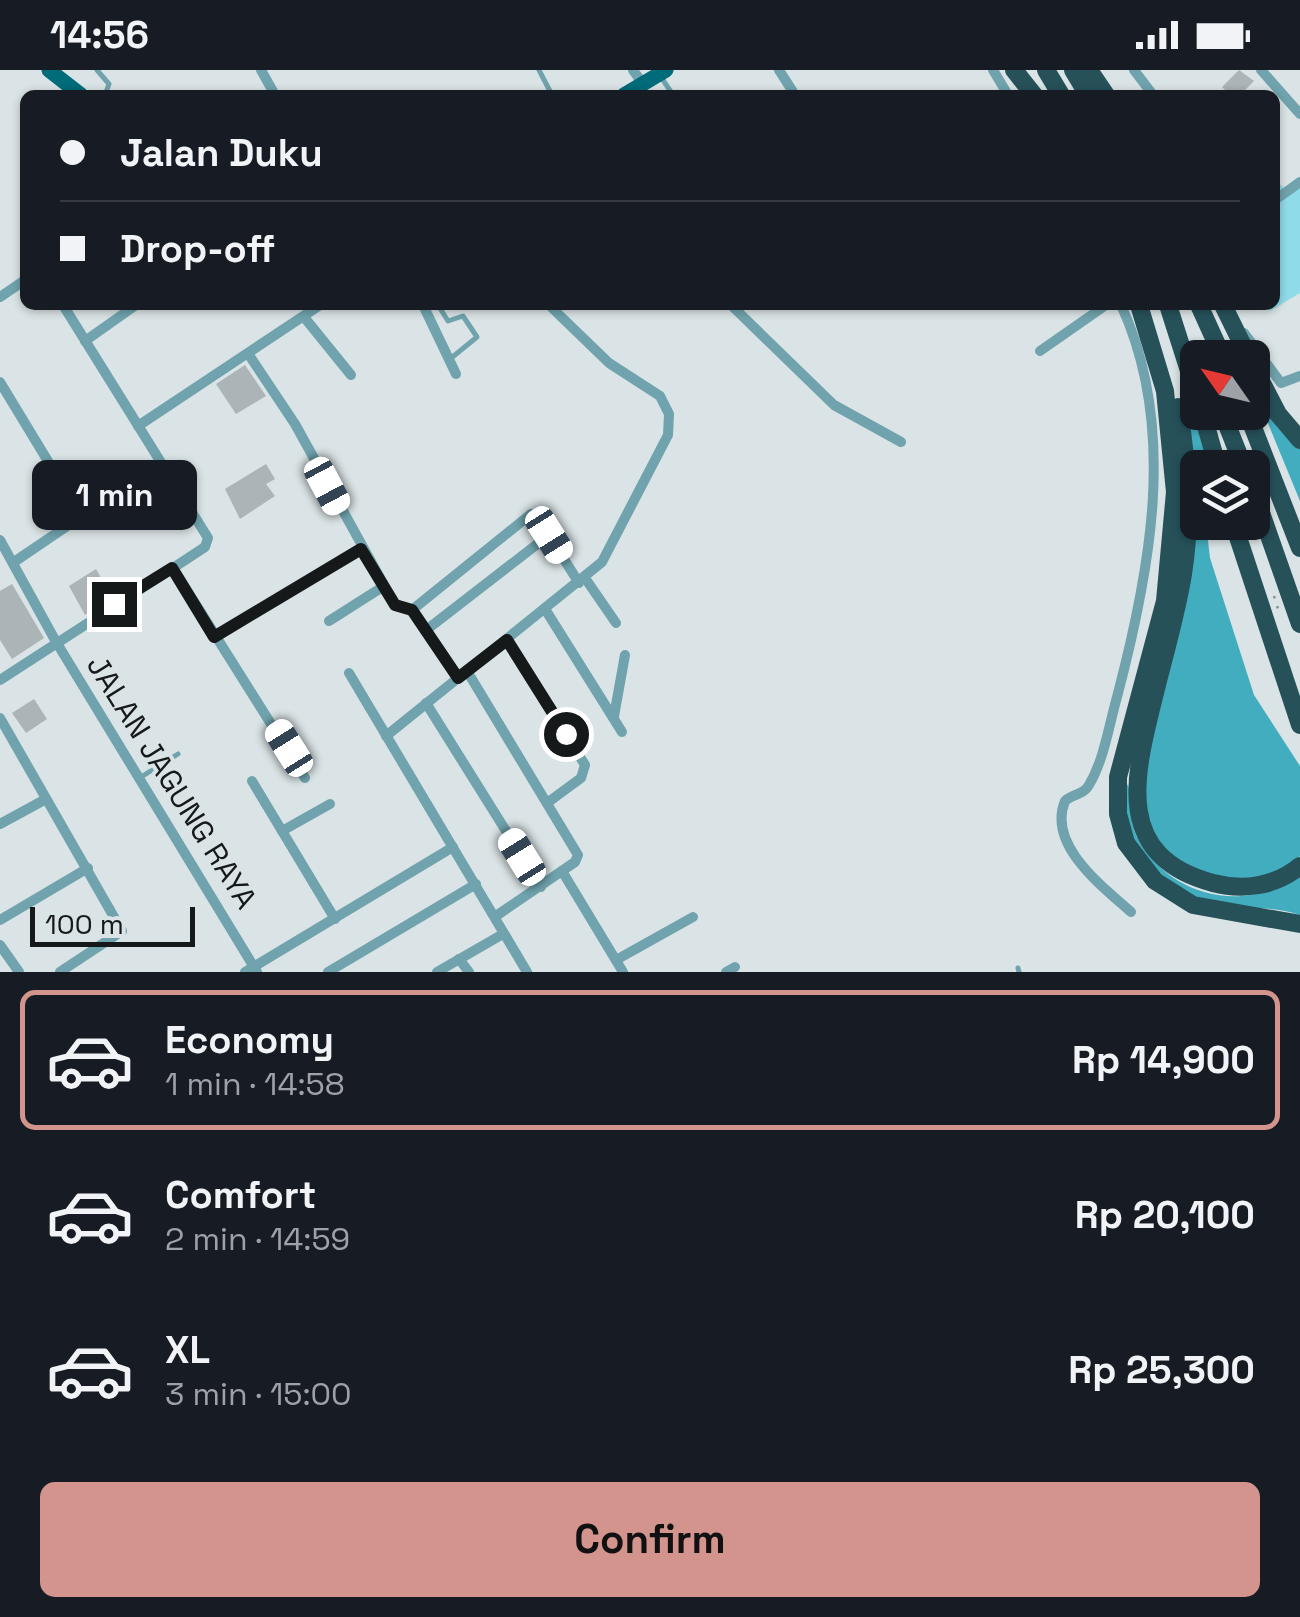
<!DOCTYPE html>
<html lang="en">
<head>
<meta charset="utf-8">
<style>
	:root { --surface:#171b24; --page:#20242c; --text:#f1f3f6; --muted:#9ea1a6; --line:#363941; --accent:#d3948d }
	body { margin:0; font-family:"Space Grotesk",sans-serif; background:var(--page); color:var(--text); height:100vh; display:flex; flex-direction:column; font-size:38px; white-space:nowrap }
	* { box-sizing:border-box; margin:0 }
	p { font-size:32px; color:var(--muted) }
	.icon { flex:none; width:55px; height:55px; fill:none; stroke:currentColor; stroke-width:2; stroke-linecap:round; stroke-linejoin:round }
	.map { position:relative; height:902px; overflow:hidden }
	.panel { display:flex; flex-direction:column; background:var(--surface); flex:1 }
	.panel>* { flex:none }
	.banner { position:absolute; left:20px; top:20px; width:1260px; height:220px; border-radius:15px; box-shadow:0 2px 8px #0004; display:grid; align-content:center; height:220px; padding:0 40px; background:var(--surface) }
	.needle { width:65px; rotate:304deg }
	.tools { position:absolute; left:1180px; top:270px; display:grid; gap:20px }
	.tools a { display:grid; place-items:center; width:90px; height:90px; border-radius:15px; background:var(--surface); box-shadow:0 2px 8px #0004; font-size:50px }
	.scale { position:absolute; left:30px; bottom:25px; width:165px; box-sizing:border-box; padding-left:10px; border:5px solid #16191a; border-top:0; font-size:28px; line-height:35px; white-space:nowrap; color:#16191a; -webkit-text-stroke:8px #dae3e5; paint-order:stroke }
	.end { position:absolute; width:45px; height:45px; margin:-22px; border:12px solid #16191a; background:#fff; box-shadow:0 0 0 5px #fff }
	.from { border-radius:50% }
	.bubble { position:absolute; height:70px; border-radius:15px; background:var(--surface); box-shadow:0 2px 8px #0004; font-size:32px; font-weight:700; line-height:70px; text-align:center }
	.car { position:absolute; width:30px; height:60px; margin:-30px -15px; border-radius:12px; box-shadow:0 0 8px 2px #0007; background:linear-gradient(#fff 24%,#345 0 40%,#fff 0 76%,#345 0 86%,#fff 0) }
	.banner b { display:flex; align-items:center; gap:35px; height:95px; font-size:38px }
	.banner b+b { border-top:2px solid var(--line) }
	.banner i { width:25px; height:25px; background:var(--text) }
	ul { padding:18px 0 0; list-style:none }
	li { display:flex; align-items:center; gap:30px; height:140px; margin:0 20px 15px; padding:0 20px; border:5px solid transparent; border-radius:15px }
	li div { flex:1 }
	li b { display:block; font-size:38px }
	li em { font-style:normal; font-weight:700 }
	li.current { border-color:var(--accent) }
	li>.icon { width:90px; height:90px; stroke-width:1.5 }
	.button { display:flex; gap:20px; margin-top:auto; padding:20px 40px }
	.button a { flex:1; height:115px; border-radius:15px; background:var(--accent); color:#111; font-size:40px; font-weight:700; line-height:115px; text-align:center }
	.status { display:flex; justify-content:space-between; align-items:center; height:70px; padding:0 50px; background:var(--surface); direction:ltr }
	.status svg { height:28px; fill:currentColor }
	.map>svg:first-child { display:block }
	.green { fill:#90dbea }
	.forest { fill:#43adc0 }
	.building { fill:#abb4b6 }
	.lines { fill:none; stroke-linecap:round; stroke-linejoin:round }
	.path { stroke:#888f90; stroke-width:2.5; stroke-dasharray:2.5 8; stroke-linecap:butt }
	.service { stroke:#70a3ad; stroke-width:5 }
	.minor { stroke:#70a3ad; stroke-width:10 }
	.primary { stroke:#006b79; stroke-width:15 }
	.motorway { stroke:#265159; stroke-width:18 }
	.route { stroke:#16191a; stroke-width:12 }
	.labels { text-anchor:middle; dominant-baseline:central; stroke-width:8; stroke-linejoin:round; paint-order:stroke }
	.street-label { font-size:30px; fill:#16191a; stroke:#dae3e5 }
</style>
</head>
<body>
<div class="status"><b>14:56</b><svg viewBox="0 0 49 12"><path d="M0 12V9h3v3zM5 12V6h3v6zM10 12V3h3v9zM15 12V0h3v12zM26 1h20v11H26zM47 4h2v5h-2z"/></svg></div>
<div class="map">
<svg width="1300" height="902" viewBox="0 0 1300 902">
	<rect width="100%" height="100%" fill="#dae3e5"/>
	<!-- green -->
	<polygon class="green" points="1275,109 1288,122 1300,112 1300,223 1270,241 1265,235 1275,235"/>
	<!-- forest -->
	<g class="forest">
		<polygon points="1180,299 1200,347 1206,397 1198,398 1198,452 1206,453 1210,488 1254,625 1300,696 1300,786 1283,802 1233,814 1168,789 1142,747 1186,346"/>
		<polygon points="1254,313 1300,379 1300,431 1253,317"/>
		<path d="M1128 714C1133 732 1128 749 1137 767 1168 827 1249 847 1300 801V845C1275 836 1250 839 1224 837 1180 833 1141 800 1129 758 1125 744 1121 726 1128 714Z"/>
	</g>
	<!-- building -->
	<g class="building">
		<polygon points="1239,0 1254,11 1240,25 1230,25 1222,17"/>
		<polygon points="245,295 266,326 236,344 216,314"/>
		<polygon points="266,394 275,409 266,414 275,426 240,449 225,419"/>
		<polygon points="96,499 112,527 85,545 69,516"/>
		<polygon points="12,514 44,568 12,589 0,570 0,521"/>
		<polygon points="34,629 47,649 26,663 12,643"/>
	</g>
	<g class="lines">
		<!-- path -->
		<polyline class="path" points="1274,526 1279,542"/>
		<!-- service -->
		<g class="service">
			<polyline points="97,0 109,14 105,25"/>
			<polyline points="539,0 552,25"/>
			<polyline points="661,7 673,25"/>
			<polyline points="438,235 448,251 463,246 477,267 450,289"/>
			<polyline points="141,707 178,684"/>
			<polyline points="1018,898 1019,902"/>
		</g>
		<!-- minor -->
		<g class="minor">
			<polyline points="261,0 275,25"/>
			<polyline points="633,0 643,14"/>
			<polyline points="779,0 795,25"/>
			<polyline points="993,0 1008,25"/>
			<polyline points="1134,0 1153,25"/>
			<polyline points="1261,0 1300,44"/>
			<polyline points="1275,130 1300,112"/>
			<polyline points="0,227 25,210"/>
			<polyline points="63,235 208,468 205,477 173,498 305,708"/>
			<polyline points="423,235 456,304"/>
			<polyline points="731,235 834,335 901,372"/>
			<path d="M1121 235C1178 358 1150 502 1117 627 1109 655 1104 690 1089 715 1084 725 1072 724 1065 731 1047 775 1102 816 1131 842"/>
			<polyline points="304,247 351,305"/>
			<polyline points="1244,263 1281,313 1300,306"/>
			<polyline points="85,271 136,235"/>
			<polyline points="1040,281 1106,235"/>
			<polyline points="249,285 295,354 395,535 412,540"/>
			<polyline points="0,312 80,444"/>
			<polyline points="138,356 320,235"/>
			<polyline points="0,470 55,570 257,902"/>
			<polyline points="14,492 160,393"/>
			<polyline points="585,508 616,553"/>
			<polyline points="545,539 622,662"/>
			<polyline points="412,540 531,444 538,448 579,513"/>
			<polyline points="412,540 458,608"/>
			<polyline points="329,551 384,516"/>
			<polyline points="425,561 549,465"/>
			<polyline points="214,567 361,479"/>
			<polyline points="507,570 585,695 581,708 547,733"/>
			<polyline points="467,601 578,785 575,792 496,846"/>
			<polyline points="349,603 527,902"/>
			<polyline points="0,610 173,498"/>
			<polyline points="426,633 541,817"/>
			<polyline points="614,646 625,585"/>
			<polyline points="0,648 122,861 60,902"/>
			<polyline points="386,666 602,492 668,365 669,344 660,326 609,293 549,235"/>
			<polyline points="252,711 335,849"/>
			<polyline points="0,754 46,729"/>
			<polyline points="282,761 330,734"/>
			<polyline points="562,801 623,902"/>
			<polyline points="0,850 88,798"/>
			<polyline points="0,875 19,902"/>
			<polyline points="459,889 469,902"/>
			<polyline points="616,890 693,847"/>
			<polyline points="245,902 453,777"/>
			<polyline points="328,902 476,814"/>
			<polyline points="437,902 503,864"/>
			<polyline points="726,902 735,897"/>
		</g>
		<!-- primary -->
		<g class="primary">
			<polyline points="49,0 81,25"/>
			<polyline points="624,25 666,0"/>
		</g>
		<!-- motorway -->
		<g class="motorway">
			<polyline points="1014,0 1034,25"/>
			<polyline points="1046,0 1061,25"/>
			<polyline points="1073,0 1088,25"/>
			<polyline points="1089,0 1106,25"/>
			<polyline points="1139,235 1165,321 1175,422 1165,531 1118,707 1118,744 1126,773 1155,811 1193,835 1300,854"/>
			<polyline points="1168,235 1198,329"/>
			<polyline points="1199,235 1223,288"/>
			<polyline points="1223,235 1249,288"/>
			<polyline points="1252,294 1278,344 1300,370"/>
			<path d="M1178 337C1188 392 1192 448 1183 504 1176 547 1163 589 1153 631 1134 707 1114 787 1213 813 1244 821 1276 816 1300 796"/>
			<polyline points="1202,342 1218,398"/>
			<polyline points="1222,342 1244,398"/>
			<polyline points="1247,342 1300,478"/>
			<polyline points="1252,417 1300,554"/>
			<polyline points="1233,452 1300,655"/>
		</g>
	</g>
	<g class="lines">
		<!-- route -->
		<polyline class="route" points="114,534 172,498 214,567 361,479 395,535 412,540 458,608 507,570 566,664"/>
	</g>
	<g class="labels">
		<!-- street labels -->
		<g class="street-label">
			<text transform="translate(172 712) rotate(58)">JALAN JAGUNG RAYA</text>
		</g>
	</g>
</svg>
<div class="tools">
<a><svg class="needle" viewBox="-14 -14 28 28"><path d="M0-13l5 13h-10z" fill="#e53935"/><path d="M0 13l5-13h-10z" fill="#9ea1a6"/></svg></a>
<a><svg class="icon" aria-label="layers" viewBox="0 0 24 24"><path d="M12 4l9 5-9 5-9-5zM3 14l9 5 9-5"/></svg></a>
</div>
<div class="scale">100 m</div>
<i class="end from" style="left:566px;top:664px"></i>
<i class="end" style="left:114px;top:534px"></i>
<div class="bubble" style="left:32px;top:390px;width:165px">1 min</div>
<i class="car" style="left:327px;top:416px;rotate:152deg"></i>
<i class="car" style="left:549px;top:465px;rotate:148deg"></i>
<i class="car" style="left:289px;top:678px;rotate:328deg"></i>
<i class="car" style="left:522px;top:787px;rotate:328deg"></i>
<div class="banner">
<b><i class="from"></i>Jalan Duku</b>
<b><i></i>Drop-off</b>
</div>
</div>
<section class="panel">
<ul>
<li class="current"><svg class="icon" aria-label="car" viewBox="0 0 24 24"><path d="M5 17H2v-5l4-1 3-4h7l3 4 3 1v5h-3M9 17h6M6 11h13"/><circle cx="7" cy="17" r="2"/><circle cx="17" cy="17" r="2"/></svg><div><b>Economy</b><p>1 min · 14:58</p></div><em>Rp 14,900</em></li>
<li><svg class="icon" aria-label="car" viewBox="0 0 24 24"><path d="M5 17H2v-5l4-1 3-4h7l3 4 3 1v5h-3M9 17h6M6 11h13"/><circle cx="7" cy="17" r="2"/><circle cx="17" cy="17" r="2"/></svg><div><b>Comfort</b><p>2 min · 14:59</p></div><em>Rp 20,100</em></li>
<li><svg class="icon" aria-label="car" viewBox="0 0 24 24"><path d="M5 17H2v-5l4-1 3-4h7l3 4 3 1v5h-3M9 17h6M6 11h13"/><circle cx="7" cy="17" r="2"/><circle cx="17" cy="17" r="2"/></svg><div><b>XL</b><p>3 min · 15:00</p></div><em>Rp 25,300</em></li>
</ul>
<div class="button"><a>Confirm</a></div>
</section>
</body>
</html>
